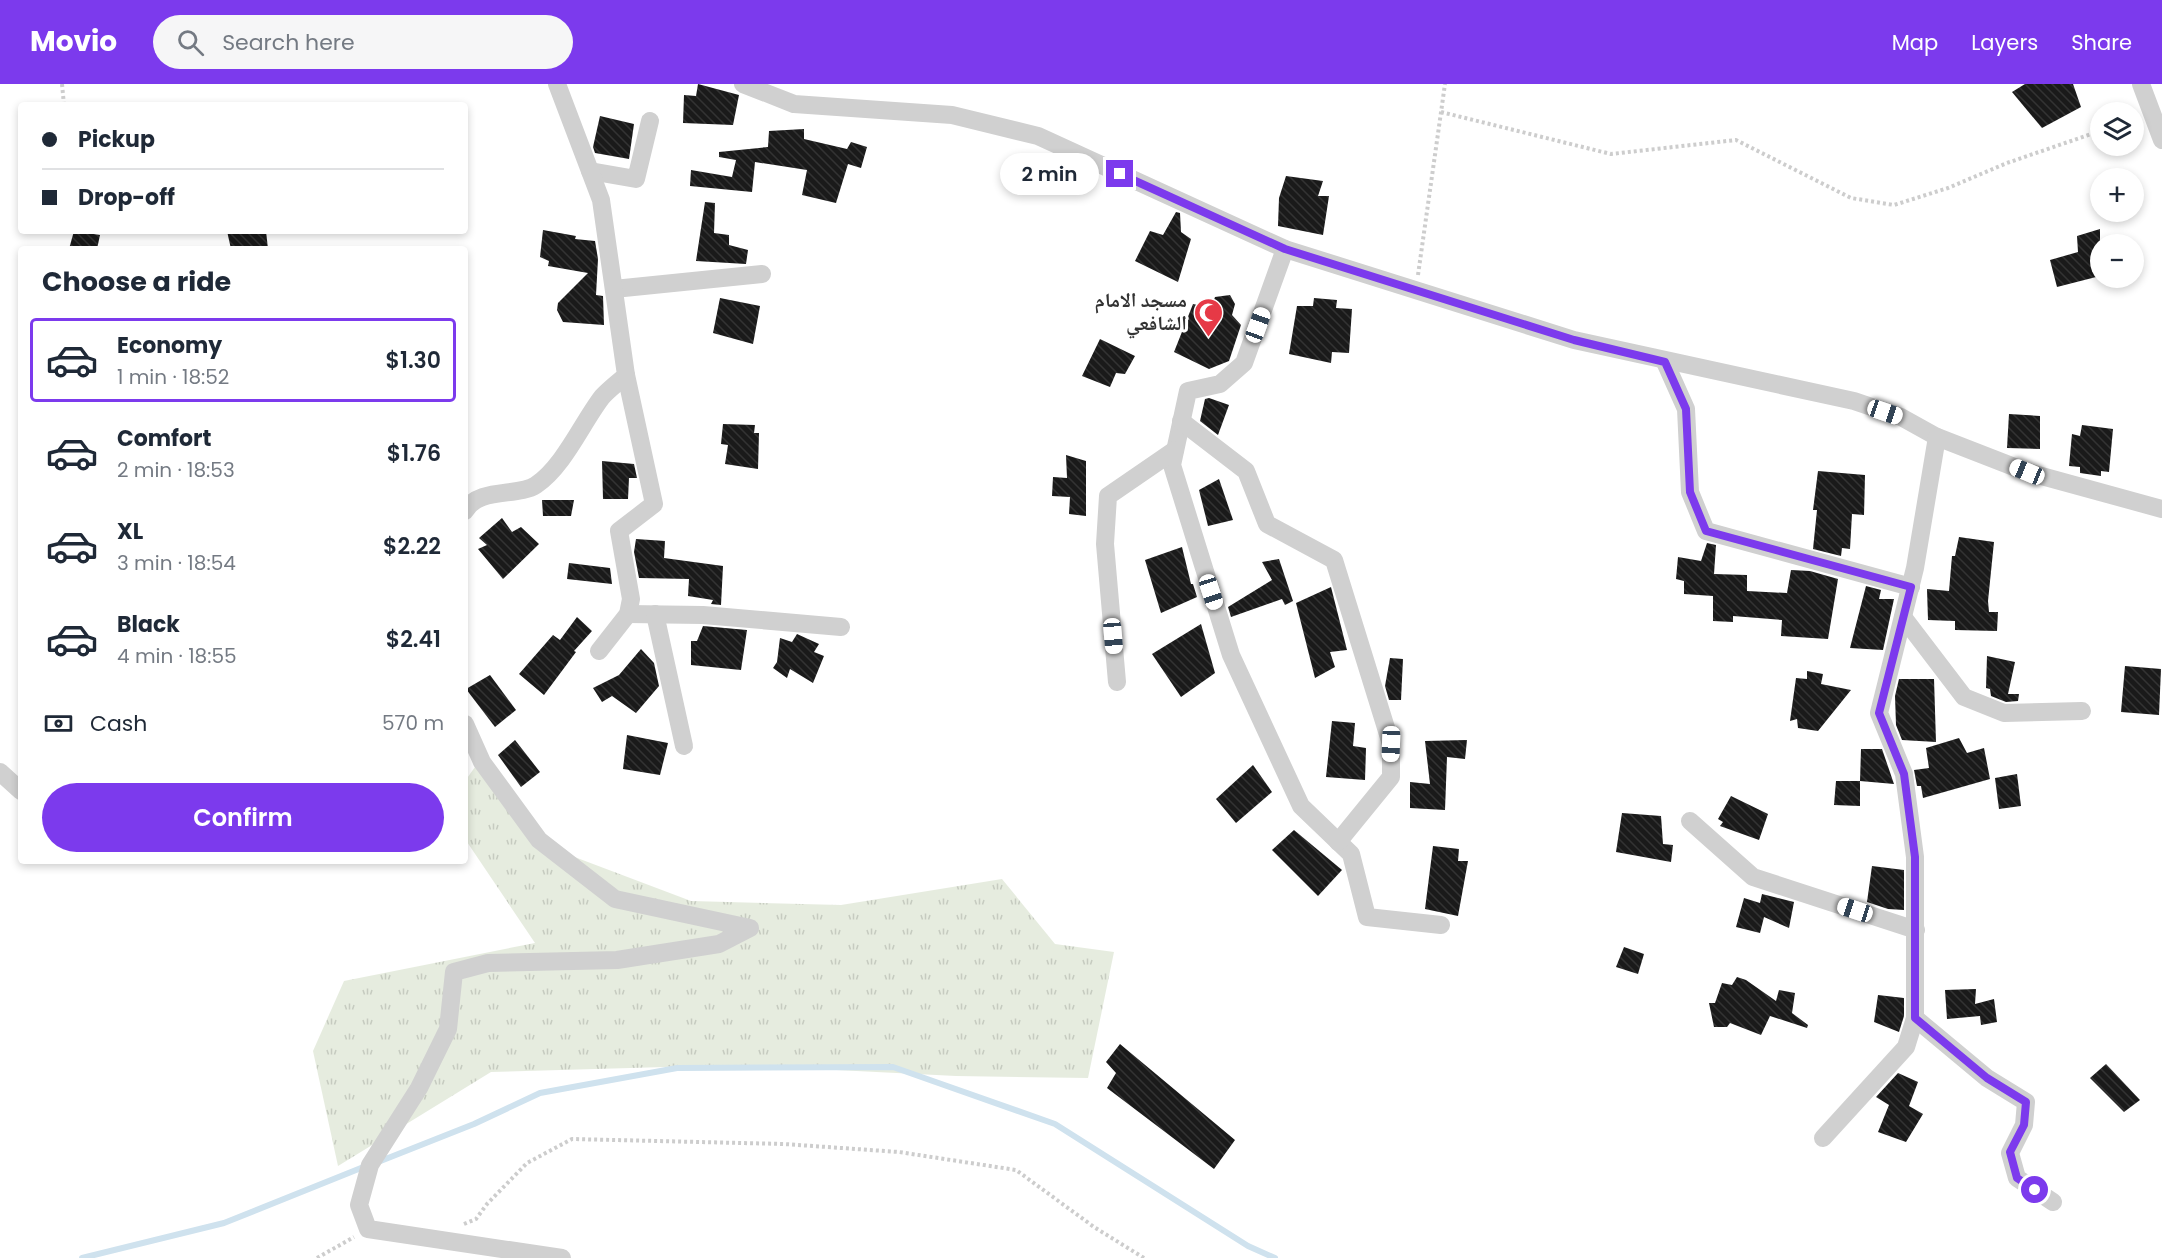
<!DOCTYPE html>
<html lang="en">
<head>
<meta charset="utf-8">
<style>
	:root { --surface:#fff; --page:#f6f6f7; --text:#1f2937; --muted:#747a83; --line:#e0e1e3; --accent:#7c3aed }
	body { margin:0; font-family:Poppins,"Noto Naskh Arabic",sans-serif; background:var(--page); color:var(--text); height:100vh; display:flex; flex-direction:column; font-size:22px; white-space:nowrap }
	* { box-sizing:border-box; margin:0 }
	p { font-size:20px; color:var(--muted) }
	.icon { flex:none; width:33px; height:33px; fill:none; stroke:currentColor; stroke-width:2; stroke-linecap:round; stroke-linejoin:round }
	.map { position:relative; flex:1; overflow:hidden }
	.drawer { position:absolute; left:18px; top:162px; width:450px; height:618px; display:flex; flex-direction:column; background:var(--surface); border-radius:6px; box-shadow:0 3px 9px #0003 }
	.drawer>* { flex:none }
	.banner { position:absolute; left:18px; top:18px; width:450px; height:132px; border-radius:6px; box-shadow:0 3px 9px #0003; display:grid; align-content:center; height:132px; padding:0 24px; background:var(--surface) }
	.buttons { position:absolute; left:2090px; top:18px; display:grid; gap:12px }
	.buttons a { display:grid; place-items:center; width:54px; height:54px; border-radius:50%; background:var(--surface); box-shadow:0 3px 9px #0003; font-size:30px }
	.end { position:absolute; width:27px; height:27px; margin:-14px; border:8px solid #7c3aed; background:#fff; box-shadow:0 0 0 3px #fff }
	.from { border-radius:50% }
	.bubble { position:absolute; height:42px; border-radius:21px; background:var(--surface); box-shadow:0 3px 9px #0003; font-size:20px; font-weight:600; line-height:42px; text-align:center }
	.car { position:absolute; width:18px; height:36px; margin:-18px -9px; border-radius:8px; box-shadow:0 0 4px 2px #0007; background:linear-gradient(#fff 24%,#345 0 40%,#fff 0 76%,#345 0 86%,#fff 0) }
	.banner b { display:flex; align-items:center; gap:21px; height:57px; font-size:22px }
	.banner b+b { border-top:2px solid var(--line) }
	.banner i { width:15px; height:15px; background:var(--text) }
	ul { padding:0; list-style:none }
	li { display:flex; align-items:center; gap:18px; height:84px; margin:0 12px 9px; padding:0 12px; border:3px solid transparent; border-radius:6px }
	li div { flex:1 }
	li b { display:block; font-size:22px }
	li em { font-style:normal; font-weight:600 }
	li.current { border-color:var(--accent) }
	li>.icon { width:54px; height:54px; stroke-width:1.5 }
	h2 { padding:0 24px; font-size:27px; line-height:72px }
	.pay { display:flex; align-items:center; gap:15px; height:66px; padding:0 24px; font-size:22px }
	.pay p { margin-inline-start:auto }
	.primary-button { display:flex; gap:12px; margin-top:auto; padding:12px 24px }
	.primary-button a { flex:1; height:69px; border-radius:36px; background:var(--accent); color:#fff; font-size:24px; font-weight:600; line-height:69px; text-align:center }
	header { display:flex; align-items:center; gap:36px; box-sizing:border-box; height:84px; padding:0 30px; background:var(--accent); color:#fff }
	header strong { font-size:28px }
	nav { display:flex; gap:33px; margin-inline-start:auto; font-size:21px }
	.search { width:420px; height:54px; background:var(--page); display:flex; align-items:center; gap:15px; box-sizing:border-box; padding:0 21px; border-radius:33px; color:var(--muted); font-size:22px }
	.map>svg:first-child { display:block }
	.grass { fill:url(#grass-tufts) }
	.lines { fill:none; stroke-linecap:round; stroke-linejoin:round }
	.stream { stroke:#cfe2ee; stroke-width:6 }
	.building { fill:url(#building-back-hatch) }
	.path { stroke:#cdcdcd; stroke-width:4; stroke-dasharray:3 3; stroke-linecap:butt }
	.minor { stroke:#d0d0d0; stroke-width:18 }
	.route { stroke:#7c3aed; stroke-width:8 }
	.labels { text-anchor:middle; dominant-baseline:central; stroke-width:6; stroke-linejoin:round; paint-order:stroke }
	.poi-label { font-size:20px; font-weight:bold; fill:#333; stroke:#fff; text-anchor:end }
</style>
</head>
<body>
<header>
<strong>Movio</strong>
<div class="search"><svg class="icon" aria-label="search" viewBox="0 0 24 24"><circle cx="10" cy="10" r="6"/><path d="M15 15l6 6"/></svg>Search here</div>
<nav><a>Map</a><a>Layers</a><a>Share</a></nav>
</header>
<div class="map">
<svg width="2162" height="1174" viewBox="0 0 2162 1174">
	<defs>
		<pattern id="grass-tufts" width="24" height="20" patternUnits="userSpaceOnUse" patternTransform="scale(1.5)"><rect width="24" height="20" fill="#e6ecdf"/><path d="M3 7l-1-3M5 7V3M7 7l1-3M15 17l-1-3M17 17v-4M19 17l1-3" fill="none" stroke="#c6cbc0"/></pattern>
		<pattern id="building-back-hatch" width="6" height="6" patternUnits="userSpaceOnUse" patternTransform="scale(1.5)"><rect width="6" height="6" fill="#1a1a1a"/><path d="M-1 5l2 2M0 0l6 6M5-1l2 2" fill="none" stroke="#333"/></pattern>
	</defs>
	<rect width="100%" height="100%" fill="#fff"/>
	<!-- grass -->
	<polygon class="grass" points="475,683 564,769 691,817 841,821 1002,795 1055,860 1114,868 1088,994 956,992 735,981 491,988 338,1082 313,967 344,897 535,859 465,755 465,697"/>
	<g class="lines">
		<!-- stream -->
		<g class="stream">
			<polyline points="378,1078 474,1040 540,1009 677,984 893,983 1055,1040 1248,1162 1275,1174"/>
			<polyline points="82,1174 224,1139 366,1082"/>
		</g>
	</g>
	<!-- building -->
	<g class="building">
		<polygon points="698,0 739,11 733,41 683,39 684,11 696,12"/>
		<polygon points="2025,0 2073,0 2081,23 2042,44 2012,8"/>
		<polygon points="600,32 634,40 629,75 595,69 593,63"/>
		<polygon points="804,45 804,55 847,65 851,58 867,63 861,84 848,80 836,119 802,111 807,86 755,78 752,108 690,102 691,86 732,93 736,76 719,73 719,68 768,63 769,47"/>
		<polygon points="1286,92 1323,97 1318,112 1329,112 1323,151 1278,142 1279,114"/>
		<polygon points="705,118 715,119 714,149 729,151 729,161 748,166 746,180 696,177"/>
		<polygon points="1176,128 1180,129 1181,148 1191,155 1178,198 1135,177 1150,147 1163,151"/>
		<polygon points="2100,145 2100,192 2057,203 2050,176 2078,168 2077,152"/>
		<polygon points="543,146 576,152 575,155 595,157 598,175 596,211 603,212 604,241 563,238 557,226 558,219 588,189 548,182 549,177 540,173"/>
		<polygon points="74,147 100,151 97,165 69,165"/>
		<polygon points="227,147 266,147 268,165 231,165"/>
		<polygon points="1230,211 1235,220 1232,231 1241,241 1229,277 1209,285 1174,268 1193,220 1211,224 1215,213"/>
		<polygon points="720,214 760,222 753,260 713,249"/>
		<polygon points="1314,214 1337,216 1336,224 1352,225 1349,269 1332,268 1331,279 1289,270 1297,222 1313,222"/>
		<polygon points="1100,255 1135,272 1125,290 1116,289 1110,303 1082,292"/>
		<polygon points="1209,314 1229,321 1218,351 1200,337 1205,315"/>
		<polygon points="2009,330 2040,332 2040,365 2007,364"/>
		<polygon points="723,340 755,341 754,349 759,349 758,385 725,380 728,361 721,360"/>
		<polygon points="2082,341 2113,345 2109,388 2101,387 2101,392 2080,389 2080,383 2069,382 2072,350 2080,352"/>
		<polygon points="1066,371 1086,377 1086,432 1069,430 1070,413 1052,412 1053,393 1067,394"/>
		<polygon points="602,377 634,380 637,394 629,394 628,415 603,415"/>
		<polygon points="1818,387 1865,391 1864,431 1852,430 1850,465 1842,464 1841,472 1813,465 1817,426 1813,426"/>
		<polygon points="1219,395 1233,436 1208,442 1199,406"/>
		<polygon points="542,416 574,416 571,432 543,432"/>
		<polygon points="502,434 512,448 521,443 539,460 503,495 478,465 487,461 479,454"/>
		<polygon points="1959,453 1994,458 1988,517 1989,528 1998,528 1997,547 1955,546 1955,537 1928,536 1927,505 1949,507 1952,472 1955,472"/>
		<polygon points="636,455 665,457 664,474 723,482 721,521 711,520 713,516 688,512 689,495 639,494 634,468"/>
		<polygon points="1707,459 1716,461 1714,490 1747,491 1747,507 1787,509 1791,486 1810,487 1838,495 1828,555 1781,552 1782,536 1733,532 1733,538 1713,537 1713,512 1684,510 1684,497 1676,495 1678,473 1701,477"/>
		<polygon points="1182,463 1191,500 1193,500 1197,513 1161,529 1145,476"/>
		<polygon points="1279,475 1293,517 1285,521 1282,515 1231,533 1228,523 1272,496 1262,478"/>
		<polygon points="569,479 610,484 612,500 567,495"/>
		<polygon points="1866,502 1881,506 1879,515 1894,515 1883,566 1850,564"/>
		<polygon points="1331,503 1347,566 1330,568 1335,583 1315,594 1296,519"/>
		<polygon points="577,533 592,547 574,567 576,568 544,611 519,590 553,551 560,556"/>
		<polygon points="1201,540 1215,589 1181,613 1152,570"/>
		<polygon points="703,542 747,546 741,586 691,581 691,557 697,557"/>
		<polygon points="797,550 819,560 814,568 824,572 813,599 790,585 787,594 773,584 777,578 780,554 792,558"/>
		<polygon points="641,565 654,579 659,602 636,629 612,612 602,618 593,604 619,591"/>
		<polygon points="1987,572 2015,578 2008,610 2019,610 2018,617 2006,618 1991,612 1990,605 1986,604"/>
		<polygon points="1390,574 1403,575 1401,616 1389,616 1385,602"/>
		<polygon points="2125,582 2161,585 2159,631 2121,628"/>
		<polygon points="1807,587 1823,590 1821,600 1851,606 1818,647 1798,644 1797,635 1790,637 1796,594 1807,595"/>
		<polygon points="490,591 516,626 495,643 466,605"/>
		<polygon points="1899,595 1934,595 1936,658 1902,656 1896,641 1895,612"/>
		<polygon points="1332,637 1355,639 1353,662 1366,664 1365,696 1326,693"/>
		<polygon points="627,651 668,659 660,691 623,685"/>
		<polygon points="1959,654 1967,669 1984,664 1990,695 1923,714 1921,702 1917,702 1914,686 1929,684 1926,664"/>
		<polygon points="515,656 540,688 521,703 498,671"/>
		<polygon points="1467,656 1465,675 1447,673 1445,726 1410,724 1410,698 1430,700 1425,657"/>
		<polygon points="1861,665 1882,665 1894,700 1860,697"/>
		<polygon points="1253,681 1272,708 1236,739 1216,715"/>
		<polygon points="2017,690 2021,722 1999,725 1995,694"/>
		<polygon points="1836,697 1860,697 1860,722 1834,721"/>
		<polygon points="1731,712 1768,730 1759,756 1720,742 1723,738 1718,735"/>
		<polygon points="1622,729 1661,732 1663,760 1673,761 1671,778 1616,768"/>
		<polygon points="1294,746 1342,786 1318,812 1272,766"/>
		<polygon points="1433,762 1459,765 1458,777 1468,777 1458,832 1425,825"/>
		<polygon points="1872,782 1904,786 1904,826 1888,825 1867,818"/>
		<polygon points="1762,810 1794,818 1789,844 1764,833 1760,849 1736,843 1744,814 1760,819"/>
		<polygon points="1624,863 1644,870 1638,890 1616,883"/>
		<polygon points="1737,893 1746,896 1776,917 1779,906 1795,909 1792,929 1808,941 1807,944 1770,932 1761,951 1730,939 1727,943 1714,943 1709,919 1715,919 1722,899 1732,901"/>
		<polygon points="1976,905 1975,920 1994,915 1997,938 1981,941 1980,932 1947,935 1945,906"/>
		<polygon points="1878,911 1904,914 1904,932 1899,948 1874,938"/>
		<polygon points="1120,960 1235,1056 1214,1085 1107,1004 1116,989 1106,978"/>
		<polygon points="2106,980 2140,1016 2124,1028 2090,994"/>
		<polygon points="1898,989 1918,998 1909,1022 1923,1030 1906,1058 1878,1048 1889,1021 1876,1013"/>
	</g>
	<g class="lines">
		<!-- path -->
		<g class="path">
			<polyline points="62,0 64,21"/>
			<polyline points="1441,28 1611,70 1736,56 1851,114 1894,121 1948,104 2007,79 2100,47"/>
			<polyline points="1418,191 1445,0"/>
			<polyline points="464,1140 476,1135 487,1120 527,1079 572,1055 784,1060 899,1068 1016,1086 1094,1143 1144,1174"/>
			<polyline points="317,1174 354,1153"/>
		</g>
		<!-- minor -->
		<g class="minor">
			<polyline points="743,0 794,20 952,31 1038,52 1285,165 1574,256 1854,317 1901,333 1937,353 2027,388 2162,425"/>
			<polyline points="2141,0 2162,56"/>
			<polyline points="590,87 636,95 650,37"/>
			<polyline points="1285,165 1244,279 1220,300 1188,307 1172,381 1231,571 1301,722 1351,770 1367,833 1441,841"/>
			<polyline points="614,205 762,190"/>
			<polyline points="1665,278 1686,325 1690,408 1706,447 1911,503"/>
			<polyline points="1181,337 1246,387 1267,440 1334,476 1391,660 1391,693 1338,758"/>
			<path d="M465 427C478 403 518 413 536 401 564 382 582 339 602 313 609 305 619 298 626 291L601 116 557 0"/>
			<polyline points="628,530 703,531 841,543"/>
			<polyline points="655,530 684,662"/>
			<polyline points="1903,533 1964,613 2004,629 2082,627"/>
			<polyline points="599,567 628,530 631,515 619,447 654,420 626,291"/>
			<polyline points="1117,598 1105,460 1108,412 1175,366"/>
			<polyline points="465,640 482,678 539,756 615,815 750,844 719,860 617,876 488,879 454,888 448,945 419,1004 370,1081 359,1121 368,1145 562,1174"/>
			<polyline points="0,688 21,707"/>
			<polyline points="1690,737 1753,793 1916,846"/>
			<polyline points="1915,934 1987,994 2026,1018 2024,1041 2010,1069 2017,1094 2053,1118"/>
			<polyline points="1823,1054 1906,963 1915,934 1915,773 1904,690 1879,629 1915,484 1937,353"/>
		</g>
	</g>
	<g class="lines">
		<!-- route -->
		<polyline class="route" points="1120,90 1285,165 1574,256 1665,278 1686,325 1690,408 1706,447 1911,503 1879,629 1904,690 1915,773 1915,934 1987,994 2026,1018 2024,1041 2010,1068 2017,1094 2035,1106"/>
	</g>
	<!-- icons -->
	<defs>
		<symbol id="mosque-pin" viewBox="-11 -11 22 30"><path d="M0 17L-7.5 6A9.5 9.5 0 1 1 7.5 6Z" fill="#e63946" stroke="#fff"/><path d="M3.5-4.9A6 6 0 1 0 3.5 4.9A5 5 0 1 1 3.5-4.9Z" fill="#fff"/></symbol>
	</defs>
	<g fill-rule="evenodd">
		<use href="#mosque-pin" x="1192" y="212" width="33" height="45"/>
	</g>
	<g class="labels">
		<!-- poi labels -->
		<g class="poi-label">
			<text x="1187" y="216">مسجد الامام<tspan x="1187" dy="23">الشافعي</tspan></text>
		</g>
	</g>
</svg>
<div class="buttons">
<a><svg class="icon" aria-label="layers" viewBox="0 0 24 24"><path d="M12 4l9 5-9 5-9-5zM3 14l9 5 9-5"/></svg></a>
<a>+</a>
<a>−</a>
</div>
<i class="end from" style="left:2035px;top:1106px"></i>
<i class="end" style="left:1120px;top:90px"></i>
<div class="bubble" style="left:1000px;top:69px;width:99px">2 min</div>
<i class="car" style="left:1258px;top:241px;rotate:20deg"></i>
<i class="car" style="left:1885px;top:328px;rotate:109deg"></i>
<i class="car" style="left:2027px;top:388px;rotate:292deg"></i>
<i class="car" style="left:1211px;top:508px;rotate:162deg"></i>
<i class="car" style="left:1113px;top:552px;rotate:175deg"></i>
<i class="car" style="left:1391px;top:660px;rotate:182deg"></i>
<i class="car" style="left:1855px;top:826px;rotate:288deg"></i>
<div class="banner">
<b><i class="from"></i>Pickup</b>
<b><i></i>Drop-off</b>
</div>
<section class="drawer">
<h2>Choose a ride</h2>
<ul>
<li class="current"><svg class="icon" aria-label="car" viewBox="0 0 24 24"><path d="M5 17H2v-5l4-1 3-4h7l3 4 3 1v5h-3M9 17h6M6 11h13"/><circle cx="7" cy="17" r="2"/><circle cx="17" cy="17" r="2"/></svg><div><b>Economy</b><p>1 min · 18:52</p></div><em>$1.30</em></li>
<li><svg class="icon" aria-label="car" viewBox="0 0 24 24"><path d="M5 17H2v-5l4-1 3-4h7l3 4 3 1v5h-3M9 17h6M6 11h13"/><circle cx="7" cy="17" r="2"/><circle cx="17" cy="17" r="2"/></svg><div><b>Comfort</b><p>2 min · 18:53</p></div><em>$1.76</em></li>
<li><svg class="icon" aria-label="car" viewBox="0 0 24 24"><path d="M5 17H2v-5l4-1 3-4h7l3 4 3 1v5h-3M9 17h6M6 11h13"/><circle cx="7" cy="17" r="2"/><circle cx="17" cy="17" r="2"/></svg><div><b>XL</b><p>3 min · 18:54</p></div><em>$2.22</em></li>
<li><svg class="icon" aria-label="car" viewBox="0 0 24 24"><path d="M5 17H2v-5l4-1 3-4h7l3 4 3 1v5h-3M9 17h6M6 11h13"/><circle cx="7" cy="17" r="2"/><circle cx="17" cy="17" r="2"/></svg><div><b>Black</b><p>4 min · 18:55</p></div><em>$2.41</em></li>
</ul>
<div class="pay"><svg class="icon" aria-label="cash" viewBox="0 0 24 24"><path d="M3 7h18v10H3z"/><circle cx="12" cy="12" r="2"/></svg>Cash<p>570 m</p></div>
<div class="primary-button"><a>Confirm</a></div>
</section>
</div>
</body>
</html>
